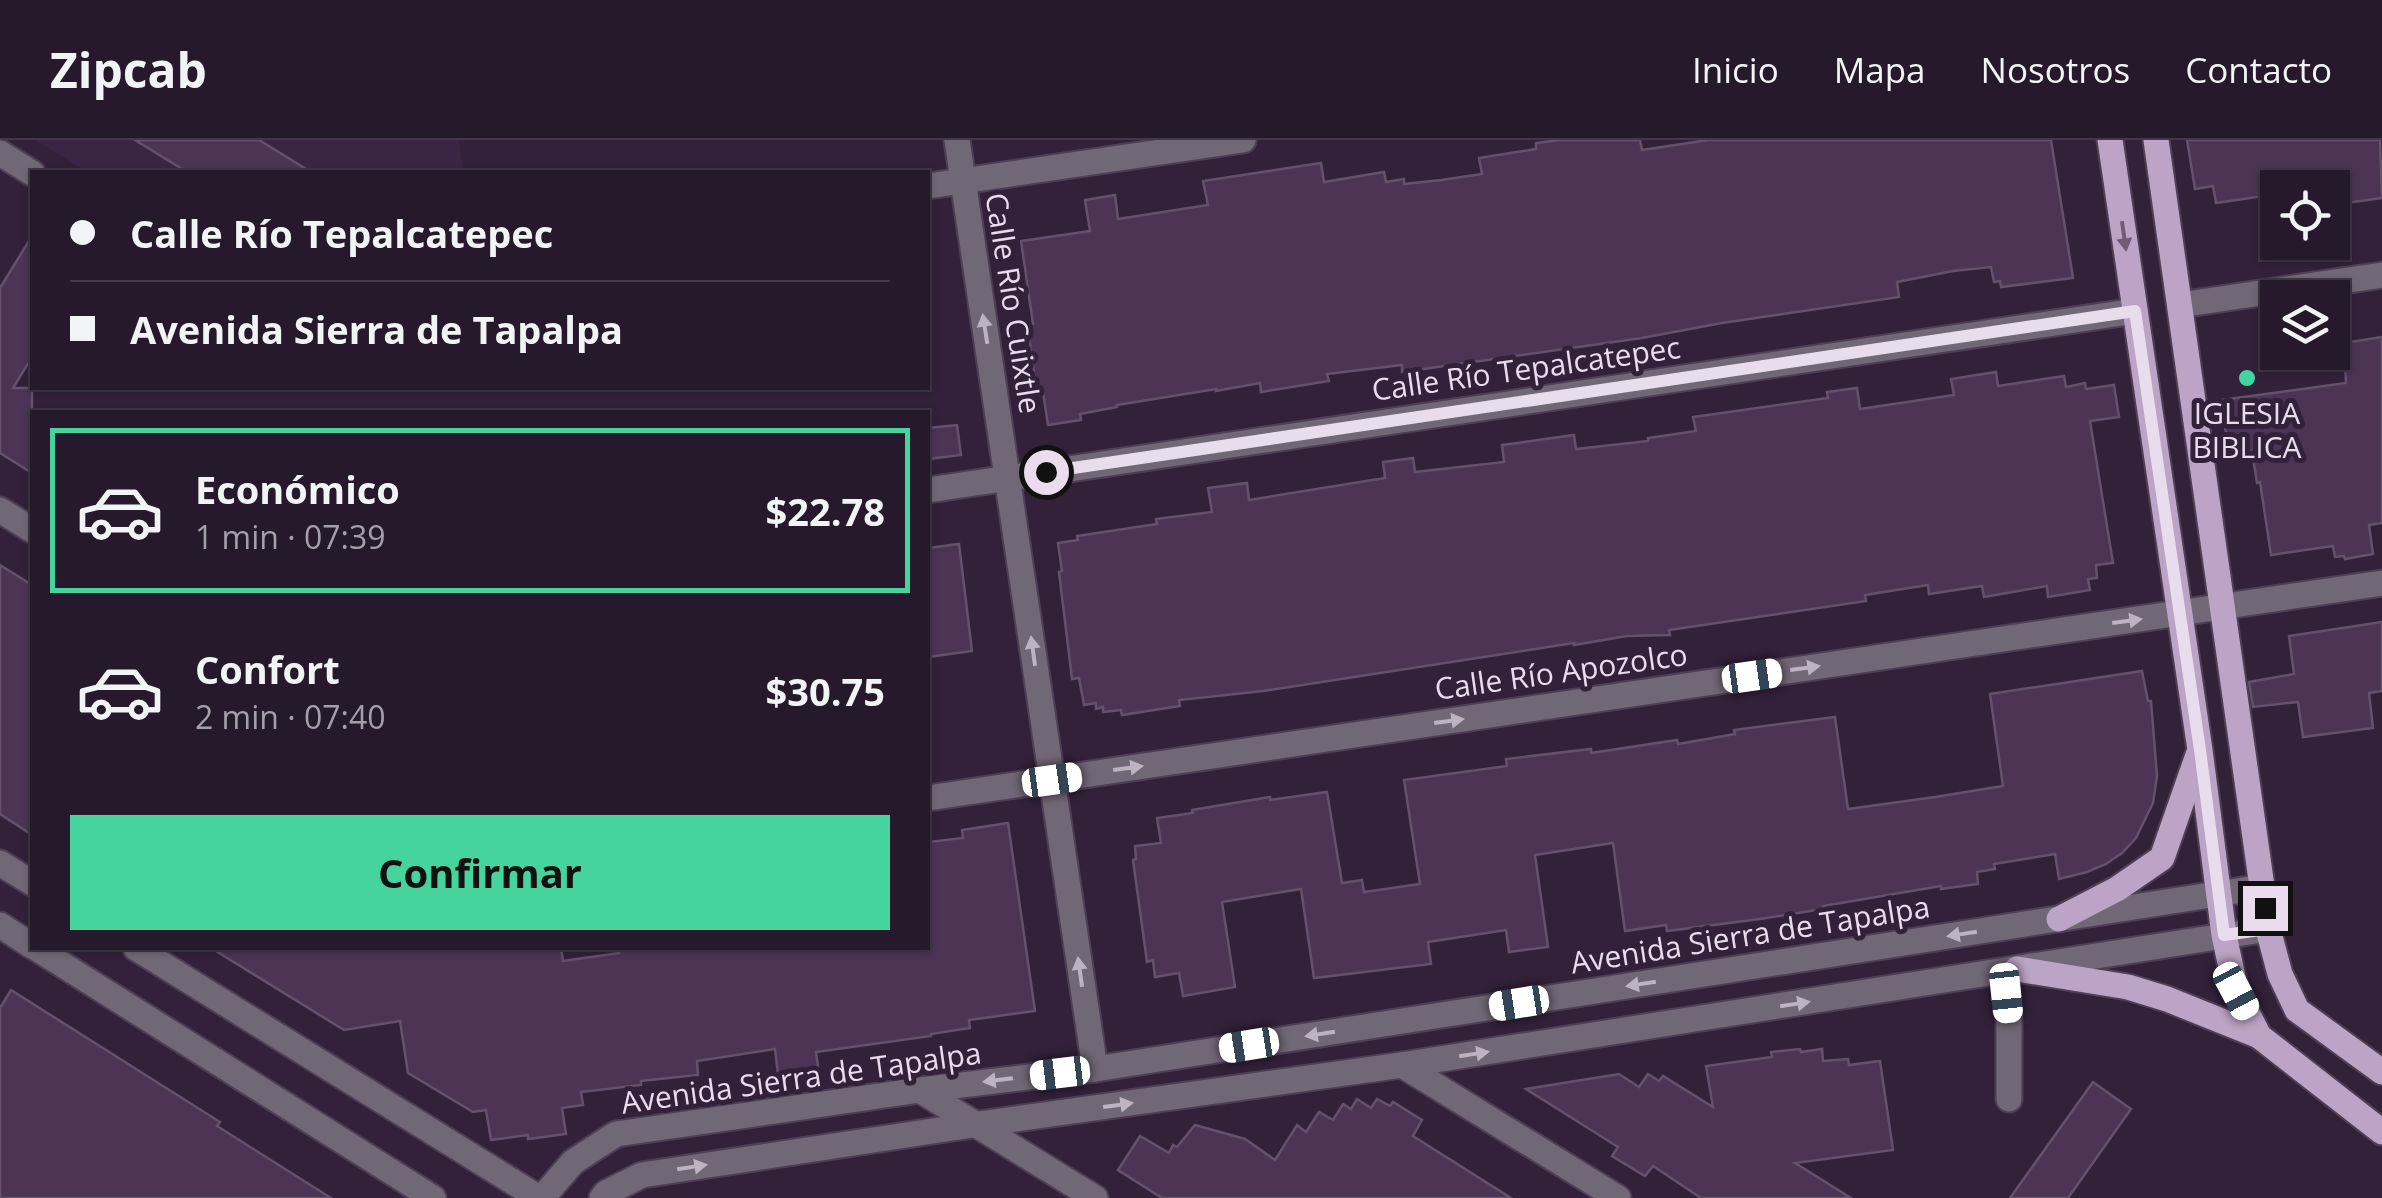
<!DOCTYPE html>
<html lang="es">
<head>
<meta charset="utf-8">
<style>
	:root { --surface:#26192b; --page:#322637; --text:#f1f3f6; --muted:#a4a0a9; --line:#423847; --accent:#46d49e }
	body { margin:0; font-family:"Open Sans",sans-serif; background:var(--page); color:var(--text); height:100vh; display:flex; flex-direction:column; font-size:38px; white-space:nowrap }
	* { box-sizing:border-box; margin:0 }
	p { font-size:32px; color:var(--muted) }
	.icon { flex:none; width:55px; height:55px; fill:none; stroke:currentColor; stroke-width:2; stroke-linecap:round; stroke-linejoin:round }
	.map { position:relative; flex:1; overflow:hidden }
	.side { position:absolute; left:30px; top:270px; width:900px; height:540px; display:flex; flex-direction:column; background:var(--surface); border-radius:0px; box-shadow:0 2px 8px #0004,0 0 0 2px var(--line) }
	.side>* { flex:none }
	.top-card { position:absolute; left:30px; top:30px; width:900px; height:220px; border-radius:0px; box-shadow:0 2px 8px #0004,0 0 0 2px var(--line); display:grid; align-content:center; height:220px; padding:0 40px; background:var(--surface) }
	.controls { position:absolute; left:2260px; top:30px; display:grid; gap:20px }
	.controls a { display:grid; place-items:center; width:90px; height:90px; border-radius:0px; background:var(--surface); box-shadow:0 2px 8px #0004,0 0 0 2px var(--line); font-size:50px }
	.end { position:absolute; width:45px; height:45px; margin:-22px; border:12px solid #e8dced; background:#111; box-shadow:0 0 0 5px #111 }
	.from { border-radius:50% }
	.car { position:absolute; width:30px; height:60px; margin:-30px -15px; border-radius:12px; box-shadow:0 0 8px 2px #0007; background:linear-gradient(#fff 24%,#345 0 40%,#fff 0 76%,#345 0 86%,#fff 0) }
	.top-card b { display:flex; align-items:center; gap:35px; height:95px; font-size:38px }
	.top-card b+b { border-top:2px solid var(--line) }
	.top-card i { width:25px; height:25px; background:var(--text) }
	ul { padding:18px 0 0; list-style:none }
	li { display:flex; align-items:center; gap:30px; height:165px; margin:0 20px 15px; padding:0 20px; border:5px solid transparent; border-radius:0px }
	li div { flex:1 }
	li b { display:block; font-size:38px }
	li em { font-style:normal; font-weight:700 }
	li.selected { border-color:var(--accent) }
	li>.icon { width:90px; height:90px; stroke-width:1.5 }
	.button { display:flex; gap:20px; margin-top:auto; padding:20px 40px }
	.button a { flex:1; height:115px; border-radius:0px; background:var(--accent); color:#111; font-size:40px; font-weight:700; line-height:115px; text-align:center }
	header { display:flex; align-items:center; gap:60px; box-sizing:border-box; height:140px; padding:0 50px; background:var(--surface); border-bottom:2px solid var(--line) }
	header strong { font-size:48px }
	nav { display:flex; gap:55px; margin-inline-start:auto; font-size:35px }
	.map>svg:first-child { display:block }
	.built { fill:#3b2544 }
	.building { fill:#4b3454; stroke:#64516c; stroke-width:2.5 }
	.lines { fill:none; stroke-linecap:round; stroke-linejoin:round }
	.minor-casing { stroke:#4f3f56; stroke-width:29 }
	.major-casing { stroke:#4f3f56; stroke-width:29 }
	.minor { stroke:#726776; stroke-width:25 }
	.major { stroke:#bba4c5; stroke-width:25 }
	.oneway { fill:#705c78 }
	.oneway2 { fill:#bfb3c3 }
	.route { stroke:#e8dced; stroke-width:12 }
	.poi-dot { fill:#46d49e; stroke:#322139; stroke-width:4 }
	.labels { text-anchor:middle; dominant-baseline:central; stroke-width:10; stroke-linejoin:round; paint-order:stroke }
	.street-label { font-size:30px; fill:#e8dced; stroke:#322139 }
	.poi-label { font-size:30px; fill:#e8dced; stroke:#322139 }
</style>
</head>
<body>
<header>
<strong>Zipcab</strong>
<nav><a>Inicio</a><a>Mapa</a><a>Nosotros</a><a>Contacto</a></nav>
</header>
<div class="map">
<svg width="2382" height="1058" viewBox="0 0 2382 1058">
	<rect width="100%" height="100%" fill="#322139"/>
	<!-- built -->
	<polygon class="built" points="35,0 459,0 463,32 87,32"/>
	<!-- building -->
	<g class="building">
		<polygon points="135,0 259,0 311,32 187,32"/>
		<polygon points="1560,0 1640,0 1642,10 1708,0 2051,0 2073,138 2001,147 2000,141 1994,142 1991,127 1953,131 1897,142 1899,157 1722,183 1642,198 1402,232 1402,225 1327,234 1329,241 1261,252 1260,243 1216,251 1216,249 1117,265 1117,267 1080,274 1081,280 1048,285 1043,252 1037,253 1027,185 1033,184 1021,101 1090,91 1085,60 1115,55 1118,79 1208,65 1203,41 1321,23 1324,42 1384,32 1386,42 1404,39 1404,44 1441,40 1482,34 1479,18 1536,9 1536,3"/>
		<polygon points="2187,0 2380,0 2382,58 2332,65 2332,48 2263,48 2264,56 2216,63 2213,46 2195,49"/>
		<polygon points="32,96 32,217 13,248 32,248 32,333 0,313 0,148"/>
		<polygon points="2382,197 2382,383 2369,385 2373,414 2345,419 2344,416 2335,417 2333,406 2271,415 2260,342 2257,343 2252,311 2229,314 2221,260 2346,243 2344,203"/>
		<polygon points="1996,232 1998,246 2064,236 2066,247 2085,243 2086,249 2114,245 2119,277 2090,281 2113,423 2096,425 2097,438 2088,439 2090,450 2048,457 2047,446 1984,457 1982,446 1929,454 1928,445 1865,455 1866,461 1669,490 1670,495 1627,496 1574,505 1574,503 1263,551 1179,560 1180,566 1122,575 1121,570 1103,572 1103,567 1096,569 1096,563 1084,565 1079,538 1072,539 1059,432 1062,431 1058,403 1078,400 1077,396 1157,384 1156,379 1212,372 1208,348 1247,343 1249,360 1385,338 1383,322 1413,318 1415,332 1504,322 1502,305 1574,295 1576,309 1648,301 1648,298 1696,291 1693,277 1828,258 1827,252 1857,248 1860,269 1954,255 1951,239"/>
		<polygon points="957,285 961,315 928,319 928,288"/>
		<polygon points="959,404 972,511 928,517 928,408"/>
		<polygon points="0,425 32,445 32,695 0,674"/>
		<polygon points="2382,482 2382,551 2369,553 2373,588 2303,597 2298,562 2253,567 2249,542 2294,534 2289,496"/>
		<polygon points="2142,531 2148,561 2151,561 2157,636 2153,663 2136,698 2122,713 2106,724 2087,732 2059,739 2055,714 1994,724 1995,729 1977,732 1978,744 1941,749 1941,746 1823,766 1823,769 1760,779 1667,791 1666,785 1625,791 1613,703 1535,715 1548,807 1509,812 1506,790 1428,802 1431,824 1314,838 1301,749 1222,762 1235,847 1183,856 1179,833 1155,837 1153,820 1147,822 1133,720 1136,719 1135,706 1161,703 1157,678 1193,673 1192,670 1270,657 1270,660 1327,652 1342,743 1362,740 1364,752 1420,744 1404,640 1507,626 1506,619 1591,609 1591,613 1677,600 1678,604 1735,594 1734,590 1835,577 1848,669 1935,657 2003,646 1990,554"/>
		<polygon points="1008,683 1035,871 969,880 970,888 931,894 931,896 816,912 818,927 778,934 775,909 697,921 698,935 641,941 641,945 581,952 583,965 562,968 566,994 528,999 528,995 491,1000 486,970 473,972 408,933 400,881 344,890 211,808 561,808 563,821 619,813 618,808 928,808 928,702 963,698 962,690"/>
		<polygon points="11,850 220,982 217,986 331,1058 0,1058 0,868"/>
		<polygon points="1800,909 1801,912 1822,909 1823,921 1848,919 1849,925 1880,921 1893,1010 1795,1023 1851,1058 1701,1058 1653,1026 1645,1036 1612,1016 1618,1007 1526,949 1619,934 1639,947 1648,934 1659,941 1663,936 1713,967 1706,926 1772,917 1771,912"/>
		<polygon points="2093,942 2131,969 2068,1058 2010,1058"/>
		<polygon points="1357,959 1371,968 1377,959 1390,966 1393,962 1422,980 1413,996 1511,1058 1162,1058 1118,1030 1140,996 1169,1013 1173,1005 1177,1007 1195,985 1245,999 1275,1020 1297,985 1306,992 1319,972 1333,980 1343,964 1351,969"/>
	</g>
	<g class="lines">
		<defs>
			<g id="minor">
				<polyline points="957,0 1095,929"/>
				<polyline points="0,13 32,33"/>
				<polyline points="928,46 1243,0"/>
				<polyline points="2180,165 2382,135"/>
				<polyline points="928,350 2135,171"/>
				<polyline points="0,370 32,390"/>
				<polyline points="928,658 2382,443"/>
				<polyline points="0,723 32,743"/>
				<polyline points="0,785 32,806"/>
				<polyline points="36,808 433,1058"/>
				<polyline points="136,808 539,1058"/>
				<polyline points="2004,832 2009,874 2009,959"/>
				<polyline points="1402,925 1618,1058"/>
				<polyline points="920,950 1095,1058"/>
				<polyline points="542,1058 573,1022 616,994 920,950 1095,929 2262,747"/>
				<polyline points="602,1058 606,1053 642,1035 979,984 1402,925 2268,789"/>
			</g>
			<g id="major">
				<polyline points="2110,0 2200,610 2224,795 2236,851 2259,896 2382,992"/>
				<polyline points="2156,0 2268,789 2280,834 2297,870 2382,932"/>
				<polyline points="2059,779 2117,749 2162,718 2198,615"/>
				<polyline points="2017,829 2128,847 2167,859 2259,896"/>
			</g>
		</defs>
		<!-- minor casing -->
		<use href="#minor" class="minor-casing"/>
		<!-- major casing -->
		<use href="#major" class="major-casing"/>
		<!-- minor -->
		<use href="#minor" class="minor"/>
		<!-- major -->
		<use href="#major" class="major"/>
	</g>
	<!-- one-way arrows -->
	<defs><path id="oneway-solid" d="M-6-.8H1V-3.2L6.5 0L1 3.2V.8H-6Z" transform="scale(2.5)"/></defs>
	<use class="oneway" href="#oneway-solid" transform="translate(2124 96) rotate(82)"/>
	<g class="oneway2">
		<use href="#oneway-solid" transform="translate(985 189) rotate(-99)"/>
		<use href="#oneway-solid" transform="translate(2127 481) rotate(-8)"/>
		<use href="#oneway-solid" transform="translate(1033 511) rotate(-98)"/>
		<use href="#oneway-solid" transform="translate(1805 528) rotate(-8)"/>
		<use href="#oneway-solid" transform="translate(1449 581) rotate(-8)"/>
		<use href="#oneway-solid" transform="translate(1128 628) rotate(-8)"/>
		<use href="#oneway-solid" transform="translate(1962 794) rotate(171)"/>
		<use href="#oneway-solid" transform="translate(1080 832) rotate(-98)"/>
		<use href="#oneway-solid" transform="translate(1641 844) rotate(171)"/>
		<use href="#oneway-solid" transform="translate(1795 864) rotate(-9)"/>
		<use href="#oneway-solid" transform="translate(1320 894) rotate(171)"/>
		<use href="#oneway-solid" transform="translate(1474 914) rotate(-9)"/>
		<use href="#oneway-solid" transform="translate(998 940) rotate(173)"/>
		<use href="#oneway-solid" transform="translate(1118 965) rotate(-8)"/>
		<use href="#oneway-solid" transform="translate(692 1027) rotate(-9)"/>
	</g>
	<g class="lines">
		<!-- route -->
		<polyline class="route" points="1046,332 2135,171 2200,610 2224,795 2268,789 2265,768"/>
	</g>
	<!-- markers -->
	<circle class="poi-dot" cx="2247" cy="238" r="10"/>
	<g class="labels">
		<!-- street labels -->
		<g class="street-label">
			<text transform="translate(1014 163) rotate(81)">Calle Río Cuixtle</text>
			<text transform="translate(1526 228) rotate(-8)">Calle Río Tepalcatepec</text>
			<text transform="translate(1561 531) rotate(-8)">Calle Río Apozolco</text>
			<text transform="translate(1750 794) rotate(-9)">Avenida Sierra de Tapalpa</text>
			<text transform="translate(801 937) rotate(-8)">Avenida Sierra de Tapalpa</text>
		</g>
		<!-- poi labels -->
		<g class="poi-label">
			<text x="2247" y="272">IGLESIA<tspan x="2247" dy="34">BIBLICA</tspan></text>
		</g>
	</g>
</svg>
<div class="controls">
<a><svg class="icon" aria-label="locate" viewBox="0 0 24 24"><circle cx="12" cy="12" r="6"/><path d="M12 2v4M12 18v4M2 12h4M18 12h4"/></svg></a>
<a><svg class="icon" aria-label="layers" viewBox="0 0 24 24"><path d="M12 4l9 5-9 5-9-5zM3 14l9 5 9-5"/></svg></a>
</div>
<i class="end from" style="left:1046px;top:332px"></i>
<i class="end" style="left:2265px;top:768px"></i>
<i class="car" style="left:1752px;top:536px;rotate:82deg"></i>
<i class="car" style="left:1052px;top:640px;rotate:82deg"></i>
<i class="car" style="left:2236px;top:851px;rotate:152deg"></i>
<i class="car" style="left:2006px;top:853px;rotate:174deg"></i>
<i class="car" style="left:1519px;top:863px;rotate:261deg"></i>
<i class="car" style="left:1249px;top:905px;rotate:261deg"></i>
<i class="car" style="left:1060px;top:933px;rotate:263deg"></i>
<div class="top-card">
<b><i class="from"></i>Calle Río Tepalcatepec</b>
<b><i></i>Avenida Sierra de Tapalpa</b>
</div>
<section class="side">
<ul>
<li class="selected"><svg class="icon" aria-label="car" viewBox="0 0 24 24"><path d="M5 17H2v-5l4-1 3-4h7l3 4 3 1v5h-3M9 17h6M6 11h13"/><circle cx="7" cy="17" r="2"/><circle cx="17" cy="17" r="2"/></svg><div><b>Económico</b><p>1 min · 07:39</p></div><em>$22.78</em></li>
<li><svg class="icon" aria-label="car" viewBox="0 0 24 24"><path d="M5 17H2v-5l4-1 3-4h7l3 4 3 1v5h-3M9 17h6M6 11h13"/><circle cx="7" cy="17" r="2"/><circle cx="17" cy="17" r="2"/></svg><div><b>Confort</b><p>2 min · 07:40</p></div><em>$30.75</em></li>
</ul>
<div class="button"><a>Confirmar</a></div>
</section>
</div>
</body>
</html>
